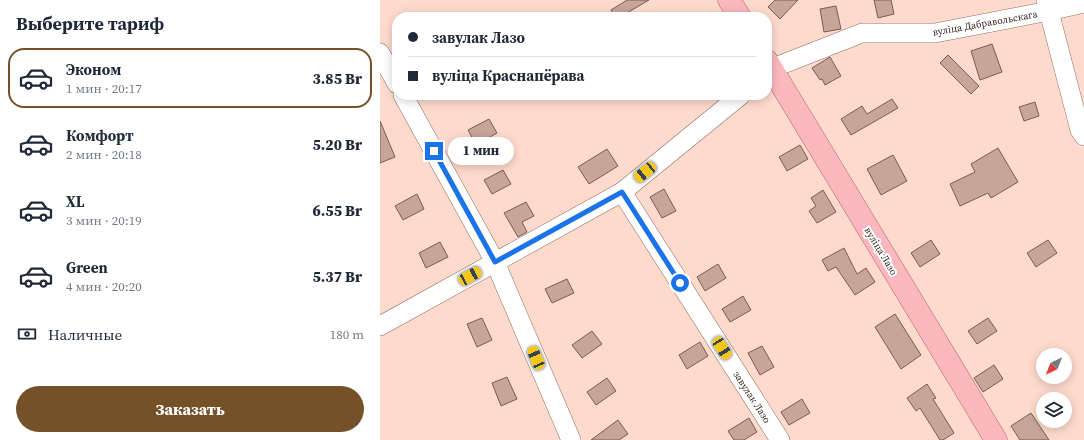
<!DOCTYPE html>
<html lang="ru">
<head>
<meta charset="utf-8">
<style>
	:root { --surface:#fff; --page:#f2f2f3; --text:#1f2937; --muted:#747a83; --line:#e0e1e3; --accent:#75512a }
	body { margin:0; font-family:"Source Serif 4",serif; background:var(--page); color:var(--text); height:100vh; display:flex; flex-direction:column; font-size:15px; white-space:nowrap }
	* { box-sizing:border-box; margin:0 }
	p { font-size:13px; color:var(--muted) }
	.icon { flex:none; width:22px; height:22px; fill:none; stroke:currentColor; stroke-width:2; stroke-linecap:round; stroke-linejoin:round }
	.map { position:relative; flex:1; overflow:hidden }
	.drawer { display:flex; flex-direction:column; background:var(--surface); width:380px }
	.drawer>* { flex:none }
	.top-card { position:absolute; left:12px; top:12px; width:380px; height:88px; border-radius:16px; box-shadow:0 2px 10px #0003; display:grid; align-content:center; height:88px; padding:0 16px; background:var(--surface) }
	.needle { width:26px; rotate:223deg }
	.buttons { position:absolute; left:656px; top:348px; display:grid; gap:8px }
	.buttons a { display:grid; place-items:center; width:36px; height:36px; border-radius:50%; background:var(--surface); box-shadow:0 2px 10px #0003; font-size:20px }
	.end { position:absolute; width:18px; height:18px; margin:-9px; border:5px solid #1a73e8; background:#fff; box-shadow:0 0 0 2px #fff }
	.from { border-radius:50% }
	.bubble { position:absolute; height:28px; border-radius:14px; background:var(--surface); box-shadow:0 2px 10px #0003; font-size:13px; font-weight:800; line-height:28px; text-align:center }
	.car { position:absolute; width:12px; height:24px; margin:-12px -6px; border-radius:5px; box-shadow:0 0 3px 1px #0007; background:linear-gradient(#f5c518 24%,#345 0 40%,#f5c518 0 76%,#345 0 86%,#f5c518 0) }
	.top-card b { display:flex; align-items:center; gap:14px; height:38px; font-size:15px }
	.top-card b+b { border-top:1px solid var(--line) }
	.top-card i { width:10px; height:10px; background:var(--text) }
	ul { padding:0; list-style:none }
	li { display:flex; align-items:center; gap:12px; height:60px; margin:0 8px 6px; padding:0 8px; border:2px solid transparent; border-radius:16px }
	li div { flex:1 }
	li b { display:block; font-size:15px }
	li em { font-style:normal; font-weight:800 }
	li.selected { border-color:var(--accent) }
	li>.icon { width:36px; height:36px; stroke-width:1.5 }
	h2 { padding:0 16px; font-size:18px; line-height:48px }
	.pay { display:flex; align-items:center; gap:10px; height:44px; padding:0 16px; font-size:15px }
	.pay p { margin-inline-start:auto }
	.cta { display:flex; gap:8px; margin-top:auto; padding:8px 16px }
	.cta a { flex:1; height:46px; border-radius:24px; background:var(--accent); color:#fff; font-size:16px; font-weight:800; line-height:46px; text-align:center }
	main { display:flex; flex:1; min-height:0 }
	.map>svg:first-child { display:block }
	.building { fill:#c7a699; stroke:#7a5c50 }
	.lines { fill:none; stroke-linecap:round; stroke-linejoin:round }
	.minor-casing { stroke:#8c6d61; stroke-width:20 }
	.major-casing { stroke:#b4656a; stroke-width:23 }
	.minor { stroke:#fff; stroke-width:19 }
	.major { stroke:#fbb7be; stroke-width:22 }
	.route { stroke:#1a73e8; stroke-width:5 }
	.labels { text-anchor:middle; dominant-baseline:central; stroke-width:4; stroke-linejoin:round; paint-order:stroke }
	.street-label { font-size:10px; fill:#332621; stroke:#fff }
</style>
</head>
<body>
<main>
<section class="drawer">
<h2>Выберите тариф</h2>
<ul>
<li class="selected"><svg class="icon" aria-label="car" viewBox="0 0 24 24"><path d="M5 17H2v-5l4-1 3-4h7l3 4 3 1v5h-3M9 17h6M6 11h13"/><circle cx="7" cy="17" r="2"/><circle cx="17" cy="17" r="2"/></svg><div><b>Эконом</b><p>1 мин · 20:17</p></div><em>3.85 Br</em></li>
<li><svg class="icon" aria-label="car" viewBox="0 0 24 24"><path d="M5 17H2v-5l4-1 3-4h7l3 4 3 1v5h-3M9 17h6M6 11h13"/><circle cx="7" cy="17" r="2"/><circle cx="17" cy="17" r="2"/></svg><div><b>Комфорт</b><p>2 мин · 20:18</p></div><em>5.20 Br</em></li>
<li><svg class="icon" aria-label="car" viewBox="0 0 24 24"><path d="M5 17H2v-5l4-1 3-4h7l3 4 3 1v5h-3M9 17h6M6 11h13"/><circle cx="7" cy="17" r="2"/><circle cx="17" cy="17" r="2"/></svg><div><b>XL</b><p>3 мин · 20:19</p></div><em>6.55 Br</em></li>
<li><svg class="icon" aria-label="car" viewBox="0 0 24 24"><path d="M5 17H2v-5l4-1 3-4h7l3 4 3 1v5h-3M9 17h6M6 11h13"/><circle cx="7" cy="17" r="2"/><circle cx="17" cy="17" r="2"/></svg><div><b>Green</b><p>4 мин · 20:20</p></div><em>5.37 Br</em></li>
</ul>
<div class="pay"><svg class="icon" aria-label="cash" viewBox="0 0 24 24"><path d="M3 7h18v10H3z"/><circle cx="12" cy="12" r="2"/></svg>Наличные<p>180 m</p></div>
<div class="cta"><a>Заказать</a></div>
</section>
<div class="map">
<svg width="704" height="440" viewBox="0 0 704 440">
	<rect width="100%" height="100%" fill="#fddacc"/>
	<!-- building -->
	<g class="building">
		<polygon points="247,0 269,0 240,17 235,17 231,10"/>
		<polygon points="395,0 418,0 400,19 388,7"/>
		<polygon points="494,0 511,0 514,14 498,18"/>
		<polygon points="456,6 461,29 444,32 440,9"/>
		<polygon points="612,44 622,72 600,80 591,51"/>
		<polygon points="568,55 599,86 591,94 560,63"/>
		<polygon points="450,57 461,76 445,85 442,79 440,80 432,68"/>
		<polygon points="512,99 518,108 471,135 461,119 482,106 487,114"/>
		<polygon points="655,102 659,116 644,121 639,107"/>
		<polygon points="109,119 117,133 96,145 88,130"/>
		<polygon points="0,121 15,157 0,163"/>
		<polygon points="420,145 428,159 407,171 399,157"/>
		<polygon points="618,148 638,182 611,198 608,193 580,206 570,184 595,172 591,164"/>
		<polygon points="227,149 238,166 209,184 198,167"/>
		<polygon points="513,155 527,181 501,195 487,169"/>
		<polygon points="123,170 131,184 112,194 104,180"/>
		<polygon points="284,189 296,211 282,218 270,197"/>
		<polygon points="443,190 456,212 437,223 429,211 436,206 431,198"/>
		<polygon points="37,194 44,209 23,220 15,206"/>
		<polygon points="146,202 154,216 142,222 147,232 138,237 124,213"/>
		<polygon points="551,240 560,254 540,267 531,253"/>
		<polygon points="668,240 677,253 656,267 647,253"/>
		<polygon points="60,242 68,257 46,268 39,253"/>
		<polygon points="464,248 477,274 486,268 495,282 475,295 456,267 448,271 442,260"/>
		<polygon points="338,264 346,278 325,291 317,277"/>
		<polygon points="187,279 194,293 172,303 165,289"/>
		<polygon points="363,296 371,310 350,322 342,309"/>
		<polygon points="515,314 541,355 521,369 495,327"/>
		<polygon points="102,318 112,340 97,347 87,324"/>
		<polygon points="608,318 617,331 597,344 588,331"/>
		<polygon points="212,331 222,344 202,358 192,345"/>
		<polygon points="320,342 328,356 307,369 299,355"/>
		<polygon points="382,346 394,367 380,375 368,353"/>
		<polygon points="614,365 623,379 603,392 594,378"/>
		<polygon points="127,377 137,399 121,406 112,383"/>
		<polygon points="227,378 236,391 216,405 207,392"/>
		<polygon points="547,384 556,398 553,399 574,433 563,440 560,440 540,408 536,411 527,398"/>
		<polygon points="422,399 430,413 409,425 401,412"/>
		<polygon points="651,413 669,440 640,440 631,426"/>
		<polygon points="369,418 377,432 364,440 354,440 348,431"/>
		<polygon points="238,420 248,434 239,440 211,440"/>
	</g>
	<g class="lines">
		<defs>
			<g id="minor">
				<polyline points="666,0 700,130 704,136"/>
				<polyline points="0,53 17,84"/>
				<polyline points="387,74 398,66 482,33 555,33 669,11 704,3"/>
				<polyline points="23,95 115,262 191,440"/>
				<polyline points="242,192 400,440"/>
				<polyline points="0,326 242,192 361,95"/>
			</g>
			<g id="major">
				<polyline points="349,0 360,17"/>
				<polyline points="387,61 616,440"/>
			</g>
		</defs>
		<!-- minor casing -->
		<use href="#minor" class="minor-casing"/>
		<!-- major casing -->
		<use href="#major" class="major-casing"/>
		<!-- minor -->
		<use href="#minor" class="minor"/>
		<!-- major -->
		<use href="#major" class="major"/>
	</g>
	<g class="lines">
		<!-- route -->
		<polyline class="route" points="54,151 115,262 242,192 300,283"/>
	</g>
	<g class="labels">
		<!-- street labels -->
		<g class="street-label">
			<text transform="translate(605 23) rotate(-10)">вуліца Дабравольскага</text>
			<text transform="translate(501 251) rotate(59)">вуліца Лазо</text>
			<text transform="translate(372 397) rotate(57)">завулак Лазо</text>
		</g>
	</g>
</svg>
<div class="buttons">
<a><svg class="needle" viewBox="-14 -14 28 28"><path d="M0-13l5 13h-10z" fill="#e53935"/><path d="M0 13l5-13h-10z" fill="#747a83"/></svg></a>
<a><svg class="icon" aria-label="layers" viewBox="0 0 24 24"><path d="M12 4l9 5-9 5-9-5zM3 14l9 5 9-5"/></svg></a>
</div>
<i class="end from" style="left:300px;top:283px"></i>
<i class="end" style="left:54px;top:151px"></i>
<div class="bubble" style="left:68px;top:137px;width:66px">1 мин</div>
<i class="car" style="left:265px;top:172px;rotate:231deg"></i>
<i class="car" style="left:90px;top:276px;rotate:61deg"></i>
<i class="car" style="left:342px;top:348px;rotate:147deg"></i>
<i class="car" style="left:156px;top:358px;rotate:337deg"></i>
<div class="top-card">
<b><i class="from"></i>завулак Лазо</b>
<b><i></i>вуліца Краснапёрава</b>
</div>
</div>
</main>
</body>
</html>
